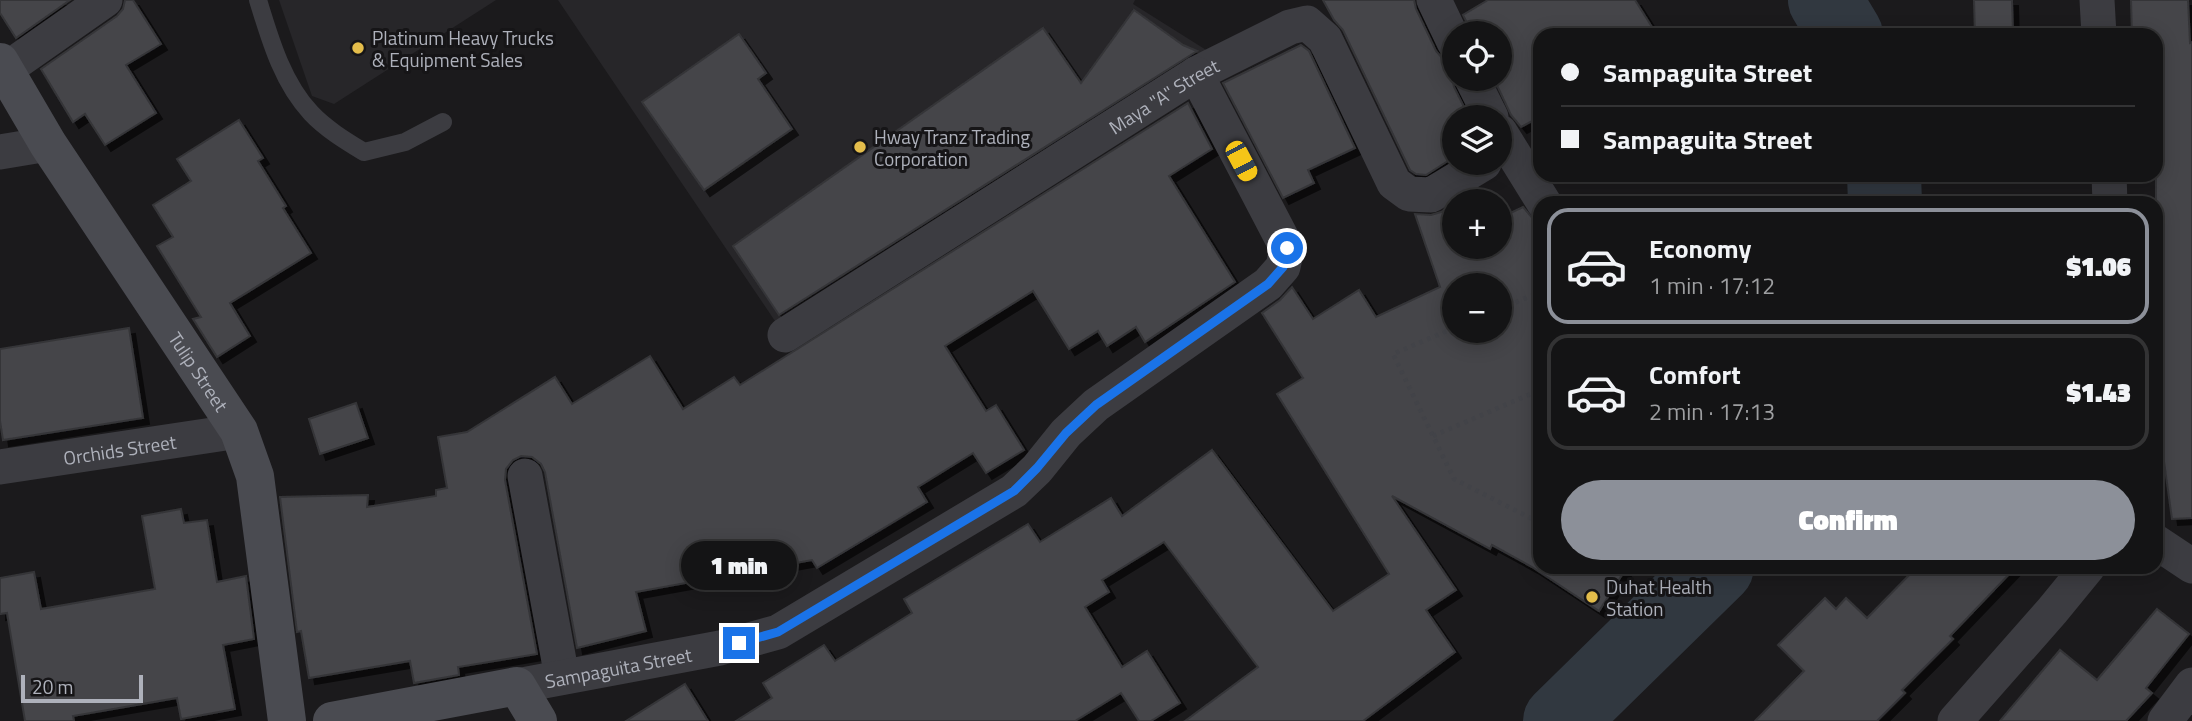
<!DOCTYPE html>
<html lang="en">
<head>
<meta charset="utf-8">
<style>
	:root { --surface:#141415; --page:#212122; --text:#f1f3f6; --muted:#9d9ea0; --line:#333334; --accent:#8c9099 }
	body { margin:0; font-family:"Titillium Web",sans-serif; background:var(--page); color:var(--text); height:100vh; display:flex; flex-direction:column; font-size:26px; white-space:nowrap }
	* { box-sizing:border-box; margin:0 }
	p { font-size:23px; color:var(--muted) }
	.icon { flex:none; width:38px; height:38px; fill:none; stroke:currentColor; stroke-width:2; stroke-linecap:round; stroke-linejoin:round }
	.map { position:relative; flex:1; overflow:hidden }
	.side { position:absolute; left:1533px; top:196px; width:630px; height:378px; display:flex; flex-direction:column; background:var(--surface); border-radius:21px; box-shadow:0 4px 18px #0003,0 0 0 2px var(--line) }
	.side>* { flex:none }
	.guide { position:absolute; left:1533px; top:28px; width:630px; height:154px; border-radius:21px; box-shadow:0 4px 18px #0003,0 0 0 2px var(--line); display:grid; align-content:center; height:154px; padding:0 28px; background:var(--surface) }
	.tools { position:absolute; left:1442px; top:21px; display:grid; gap:14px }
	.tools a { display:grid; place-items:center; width:70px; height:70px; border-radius:50%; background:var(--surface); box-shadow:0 4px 18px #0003,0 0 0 2px var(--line); font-size:35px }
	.scale { position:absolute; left:21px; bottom:18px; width:122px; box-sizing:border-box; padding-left:7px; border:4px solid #aeb1bb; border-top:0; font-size:19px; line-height:24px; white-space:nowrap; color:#aeb1bb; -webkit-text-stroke:5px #161517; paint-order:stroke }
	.end { position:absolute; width:32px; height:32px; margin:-16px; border:9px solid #1a73e8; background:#fff; box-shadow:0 0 0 4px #fff }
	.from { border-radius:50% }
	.bubble { position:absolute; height:49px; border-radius:24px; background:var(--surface); box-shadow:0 4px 18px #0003,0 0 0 2px var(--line); font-size:23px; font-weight:800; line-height:49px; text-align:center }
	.car { position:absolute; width:21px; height:42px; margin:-21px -10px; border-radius:9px; box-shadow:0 0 5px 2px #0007; background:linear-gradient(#f5c518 24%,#345 0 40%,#f5c518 0 76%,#345 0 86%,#f5c518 0) }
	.guide b { display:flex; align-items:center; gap:24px; height:66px; font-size:26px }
	.guide b+b { border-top:2px solid var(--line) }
	.guide i { width:18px; height:18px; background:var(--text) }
	ul { padding:12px 0 0; list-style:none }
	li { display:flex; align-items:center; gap:21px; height:116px; margin:0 14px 10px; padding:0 14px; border:4px solid var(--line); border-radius:21px }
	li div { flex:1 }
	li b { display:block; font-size:26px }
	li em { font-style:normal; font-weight:800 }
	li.current { border-color:var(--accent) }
	li>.icon { width:63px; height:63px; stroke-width:1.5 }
	.cta { display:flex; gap:14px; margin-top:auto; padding:14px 28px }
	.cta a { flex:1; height:80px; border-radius:42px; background:var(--accent); color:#fff; font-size:28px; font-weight:800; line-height:80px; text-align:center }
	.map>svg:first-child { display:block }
	.built { fill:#272629 }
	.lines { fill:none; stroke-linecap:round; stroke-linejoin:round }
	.river { stroke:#313840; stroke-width:74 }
	.building { fill:#454549; stroke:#353538; stroke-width:2; fill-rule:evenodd; filter:url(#shadow) }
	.path { stroke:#424348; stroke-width:4.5; stroke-dasharray:3.5 5; stroke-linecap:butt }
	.lane { stroke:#3c3c41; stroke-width:18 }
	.street { stroke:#3c3c41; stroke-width:35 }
	.secondary { stroke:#4a4b51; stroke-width:38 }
	.route { stroke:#1a73e8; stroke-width:9 }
	.poi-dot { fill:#e4bd4b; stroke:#161517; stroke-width:2.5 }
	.labels { text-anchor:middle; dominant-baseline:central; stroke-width:6; stroke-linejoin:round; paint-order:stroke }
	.poi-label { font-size:19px; fill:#aeb1bb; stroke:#161517; text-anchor:start }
	.street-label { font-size:19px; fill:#aeb1bb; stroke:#161517 }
</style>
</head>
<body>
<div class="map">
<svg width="2192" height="721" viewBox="0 0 2192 721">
	<defs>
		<filter id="shadow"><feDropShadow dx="6" dy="6" stdDeviation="0" flood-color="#0009"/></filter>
	</defs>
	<rect width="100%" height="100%" fill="#1b1a1c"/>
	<!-- built -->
	<g class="built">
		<polygon points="279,0 496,0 334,104 312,96"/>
		<polygon points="558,0 1135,0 1133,4 1211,53 779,327"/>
	</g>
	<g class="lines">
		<!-- river -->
		<g class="river">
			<polyline points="1825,0 1846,35"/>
			<polyline points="1884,175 1885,203"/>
			<polyline points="1560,721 1717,567"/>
		</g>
	</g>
	<!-- building -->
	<g class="building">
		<polygon points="0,0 70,0 16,38 0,13"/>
		<polygon points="125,0 133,0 161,44 126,65 156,113 105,145 85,114 73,122 41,69 117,16 123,9"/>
		<polygon points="1323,0 1414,0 1416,9 1436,51 1443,59 1454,62 1452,78 1454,87 1469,117 1454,117 1454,157 1426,175 1416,174 1410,170 1343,30 1334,20"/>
		<polygon points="1488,0 1635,0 1657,35 1540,35 1540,117 1521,127 1511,115 1494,79 1500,79 1500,33 1472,33 1463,15"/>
		<polygon points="1974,0 2012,0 2013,35 1975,35"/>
		<polygon points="2131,0 2188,0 2190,43 2192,42 2192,518 2172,519 2156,404 2156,35 2132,35"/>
		<polygon points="1134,10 1183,45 1197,51 779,315 733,246 1043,28 1081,83"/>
		<polygon points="739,34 766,73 758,79 792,129 704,190 642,102"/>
		<polygon points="1301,45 1309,51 1355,148 1308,170 1314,183 1283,198 1223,83"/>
		<polygon points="1188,103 1212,149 1169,176 1235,282 1145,342 1136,327 1107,346 1098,331 1069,349 1033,291 945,346 986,411 996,405 1024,450 986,473 973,453 918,487 927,502 817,568 812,560 636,592 646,631 577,648 545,472 541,464 532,457 521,456 513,460 506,469 505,480 537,654 458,667 459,675 414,683 410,661 309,678 301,631 297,632 280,497 368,495 367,507 436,496 436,490 447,488 438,437 467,432 555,377 572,404 650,356 683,409 734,377 740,385"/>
		<polygon points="239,120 263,158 258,161 286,206 283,208 311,253 230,303 250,336 217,357 193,319 201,317 157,246 173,237 153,205 191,181 177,159"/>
		<path d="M1454 204V247H1500V218L1523 207 1534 220 1540 222V567H1627L1599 611 1532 567 1492 545 1490 549 1392 496 1456 590 1426 610 1455 652 1363 721H1185L1258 667 1164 542 1102 580 1109 592 1085 607 1122 667 1147 651 1180 703 1151 721H1139L1121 693 1075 721H736L772 698 763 683 824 645 835 661 912 613 904 599 1028 524 1040 542 1111 498 1122 516 1212 450 1333 611 1389 574 1277 394 1303 378 1262 313 1280 300 1292 287 1313 319 1359 290 1376 317 1440 287 1415 214 1431 215 1441 212ZM1454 285H1500V331H1454Z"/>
		<polygon points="129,328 143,418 3,440 0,421 0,349"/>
		<polygon points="356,403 368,438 320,454 309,419"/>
		<polygon points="181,509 184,523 207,520 217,582 246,576 254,639 223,645 235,709 181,719 177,698 73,716 74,721 25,721 7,613 0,614 0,578 34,572 41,609 155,589 142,516"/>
		<polygon points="1917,567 2016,567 1950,636 1953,639 1902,690 1905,693 1877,721 1755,721 1804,671 1778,645 1825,598 1836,609 1846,598 1867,618"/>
		<polygon points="2157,609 2189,634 2146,688 2152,693 2126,721 2000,721 2060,650 2097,680"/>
		<polygon points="685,684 708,721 626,721"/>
	</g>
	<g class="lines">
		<!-- path -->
		<g class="path">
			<polyline points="1500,309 1540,292"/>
			<polyline points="1454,328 1393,354 1454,479 1540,523"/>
			<polyline points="1433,436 1540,390"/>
		</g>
		<!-- lane -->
		<path class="lane" d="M258 0C270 39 282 82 311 113 326 129 346 141 364 152L405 142 443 122"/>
		<!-- street -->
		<g class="street">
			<polyline points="1434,0 1454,42"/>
			<polyline points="2097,0 2099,35"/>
			<polyline points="5,70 105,0"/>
			<polyline points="1472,79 1491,117"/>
			<polyline points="1500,132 1544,203"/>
			<polyline points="0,152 48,144"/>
			<polyline points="2109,175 2110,203"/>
			<path id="s1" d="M785 335 1196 74 1290 27 1307 23 1325 39 1394 183 1409 194 1431 195 1484 163"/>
			<path id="s2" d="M0 467 239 431"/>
			<polyline points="525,476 562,677"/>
			<polyline points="2156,542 2192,566"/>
			<path id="s3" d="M517 686 720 648 778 632 1014 491 1037 469 1066 433 1096 405 1268 284 1283 267 1287 248 1196 74"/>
			<polyline points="1955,721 2052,611 2088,567"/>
			<polyline points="2165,721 2192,685"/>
		</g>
		<!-- secondary -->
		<g class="secondary">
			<path id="s4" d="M0 62 48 144 239 431 255 476 287 721"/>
			<polyline points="332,721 517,686 538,721"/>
		</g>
	</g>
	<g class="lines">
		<!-- route -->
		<polyline class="route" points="739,643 778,632 1014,491 1037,468 1066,433 1096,405 1268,284 1283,267 1287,248"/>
	</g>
	<!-- markers -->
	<g class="poi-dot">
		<circle cx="358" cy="48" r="7"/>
		<circle cx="860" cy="147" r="7"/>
		<circle cx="1592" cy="597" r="7"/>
	</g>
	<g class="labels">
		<!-- poi labels -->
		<g class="poi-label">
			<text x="372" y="37">Platinum Heavy Trucks<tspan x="372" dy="22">&amp; Equipment Sales</tspan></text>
			<text x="874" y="136">Hway Tranz Trading<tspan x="874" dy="22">Corporation</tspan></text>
			<text x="1606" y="586">Duhat Health<tspan x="1606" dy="22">Station</tspan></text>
		</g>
		<!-- street labels -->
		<g class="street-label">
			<text stroke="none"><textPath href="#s1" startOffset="448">Maya "A" Street</textPath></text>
			<text stroke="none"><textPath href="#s4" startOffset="368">Tulip Street</textPath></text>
			<text stroke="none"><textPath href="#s2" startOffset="121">Orchids Street</textPath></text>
			<text stroke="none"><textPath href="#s3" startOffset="103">Sampaguita Street</textPath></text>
		</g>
	</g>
</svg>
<div class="tools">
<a><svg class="icon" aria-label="locate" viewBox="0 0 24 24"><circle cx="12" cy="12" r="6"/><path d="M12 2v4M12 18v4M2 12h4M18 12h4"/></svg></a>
<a><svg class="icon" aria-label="layers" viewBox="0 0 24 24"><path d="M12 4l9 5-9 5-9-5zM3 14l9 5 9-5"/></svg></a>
<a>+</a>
<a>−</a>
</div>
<div class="scale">20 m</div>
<i class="end from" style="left:1287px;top:248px"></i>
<i class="end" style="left:739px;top:643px"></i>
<div class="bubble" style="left:681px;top:541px;width:116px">1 min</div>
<i class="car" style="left:1241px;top:161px;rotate:152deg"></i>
<div class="guide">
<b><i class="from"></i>Sampaguita Street</b>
<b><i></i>Sampaguita Street</b>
</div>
<section class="side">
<ul>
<li class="current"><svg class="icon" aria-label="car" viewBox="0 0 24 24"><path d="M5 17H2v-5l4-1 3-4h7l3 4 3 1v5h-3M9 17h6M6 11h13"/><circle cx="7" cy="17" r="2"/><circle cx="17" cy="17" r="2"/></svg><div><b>Economy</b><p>1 min · 17:12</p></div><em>$1.06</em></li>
<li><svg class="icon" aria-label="car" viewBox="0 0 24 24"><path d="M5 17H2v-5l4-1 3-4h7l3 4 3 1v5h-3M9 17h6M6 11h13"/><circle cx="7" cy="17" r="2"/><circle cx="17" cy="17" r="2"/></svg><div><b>Comfort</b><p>2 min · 17:13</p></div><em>$1.43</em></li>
</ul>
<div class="cta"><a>Confirm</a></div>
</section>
</div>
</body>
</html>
